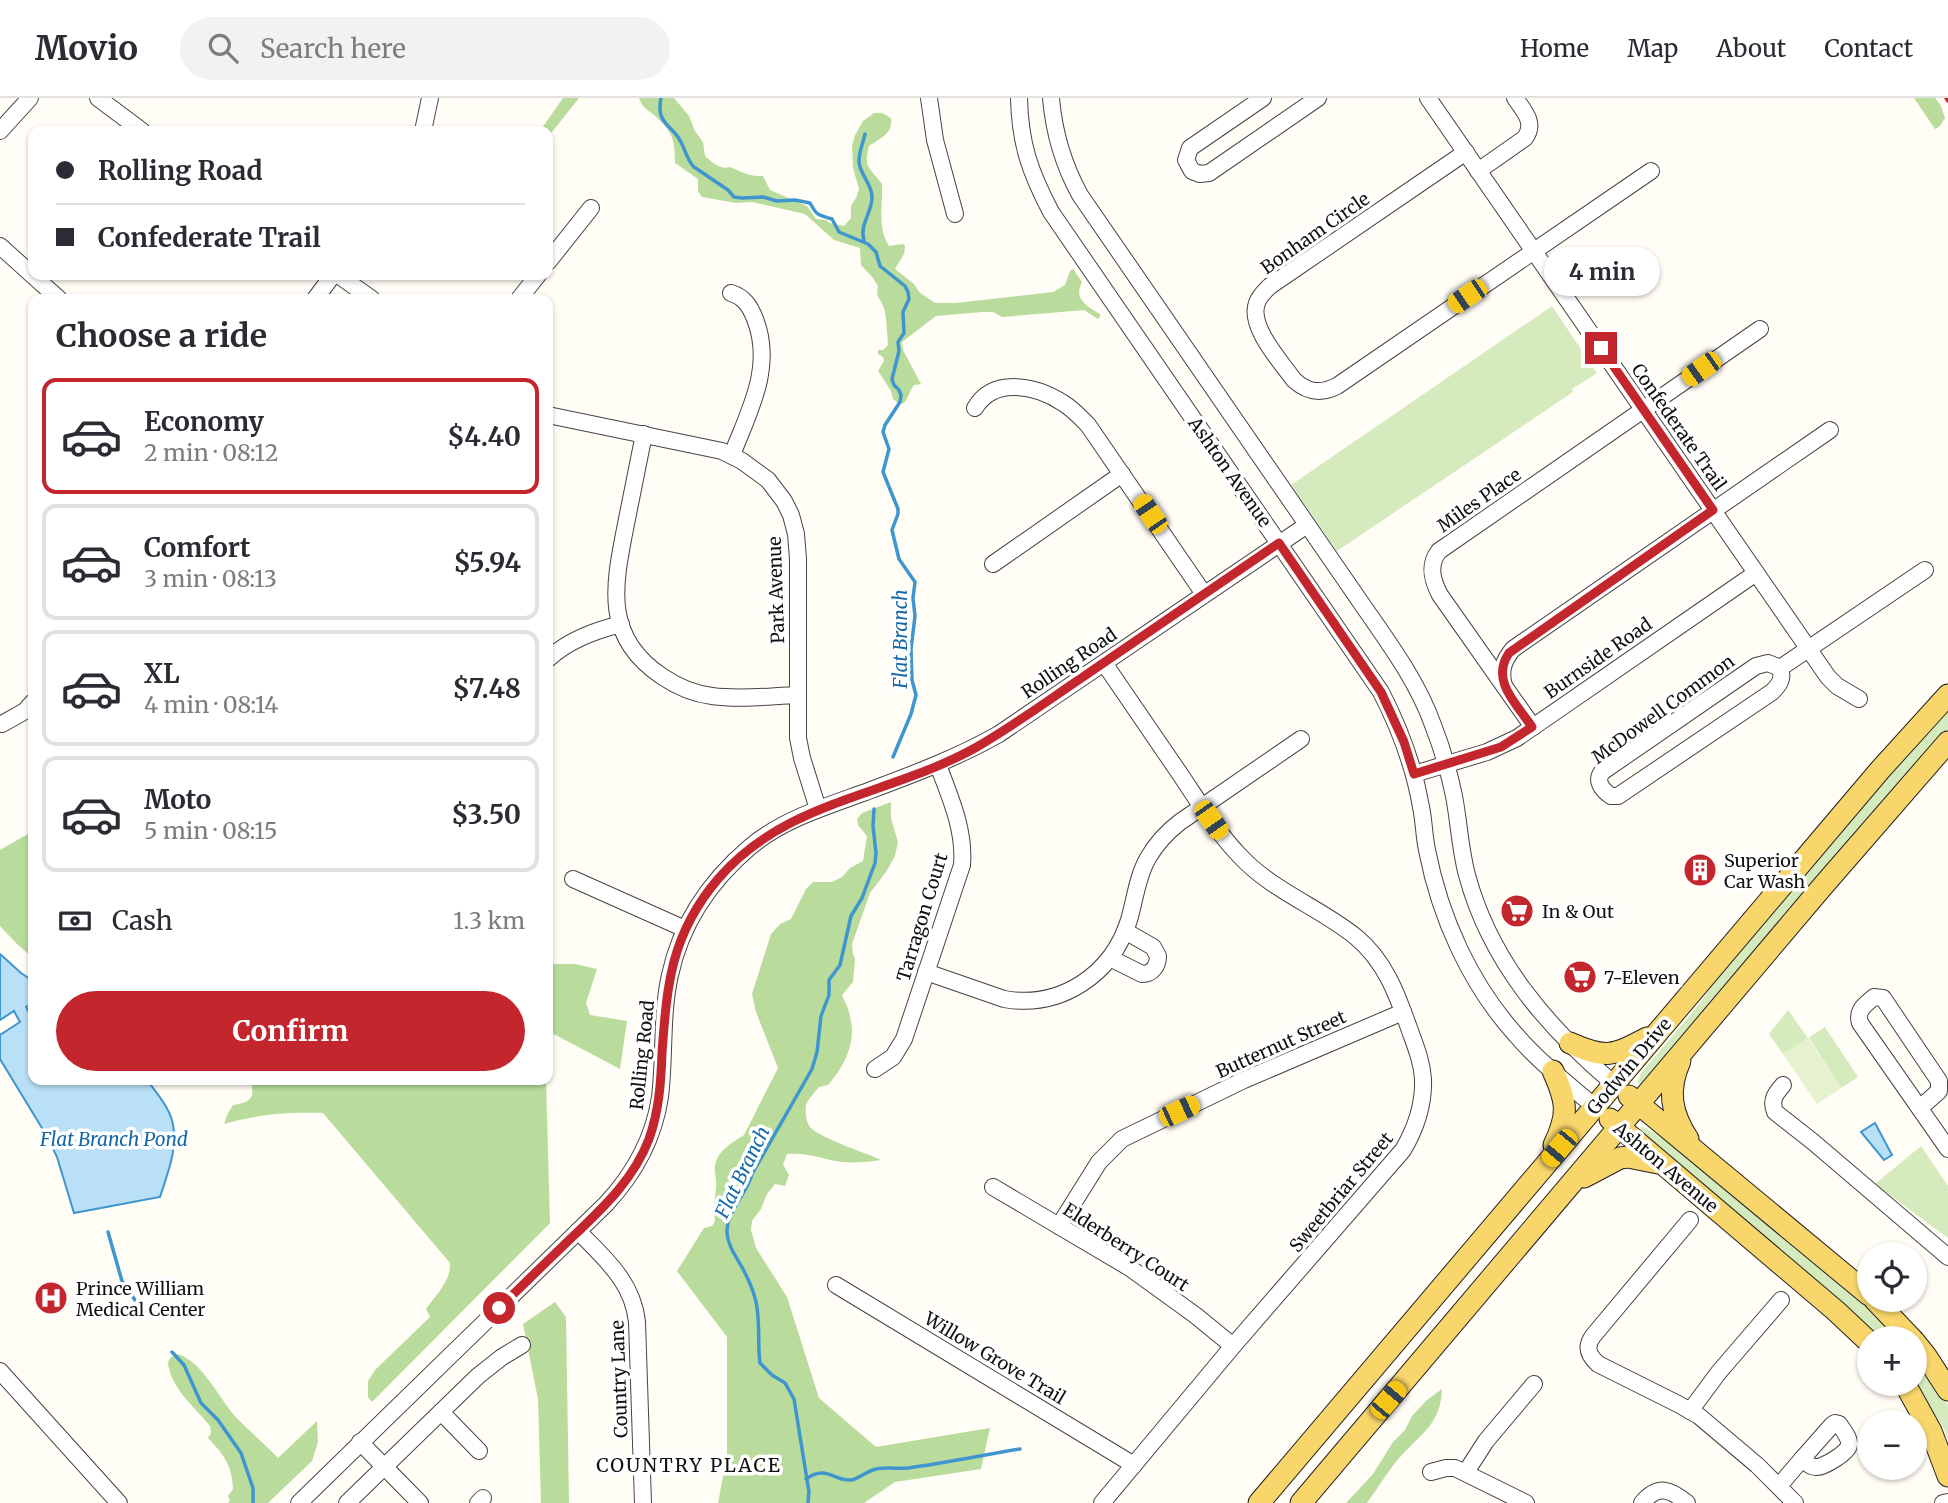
<!DOCTYPE html>
<html lang="en">
<head>
<meta charset="utf-8">
<style>
	:root { --surface:#fff; --page:#f2f2f3; --text:#2b2b33; --muted:#7c7c81; --line:#e1e1e2; --accent:#c4262e }
	body { margin:0; font-family:Merriweather,serif; background:var(--page); color:var(--text); height:100vh; display:flex; flex-direction:column; font-size:26px; white-space:nowrap }
	* { box-sizing:border-box; margin:0 }
	p { font-size:23px; color:var(--muted) }
	.icon { flex:none; width:38px; height:38px; fill:none; stroke:currentColor; stroke-width:2; stroke-linecap:round; stroke-linejoin:round }
	.map { position:relative; flex:1; overflow:hidden }
	.side { position:absolute; left:28px; top:196px; width:525px; height:791px; display:flex; flex-direction:column; background:var(--surface); border-radius:14px; box-shadow:0 2px 5px #0004 }
	.side>* { flex:none }
	.banner { position:absolute; left:28px; top:28px; width:525px; height:154px; border-radius:14px; box-shadow:0 2px 5px #0004; display:grid; align-content:center; height:154px; padding:0 28px; background:var(--surface) }
	.controls { position:absolute; left:1857px; top:1144px; display:grid; gap:14px }
	.controls a { display:grid; place-items:center; width:70px; height:70px; border-radius:50%; background:var(--surface); box-shadow:0 2px 5px #0004; font-size:35px }
	.end { position:absolute; width:32px; height:32px; margin:-16px; border:9px solid #c4262e; background:#fff; box-shadow:0 0 0 4px #fff }
	.from { border-radius:50% }
	.bubble { position:absolute; height:49px; border-radius:24px; background:var(--surface); box-shadow:0 2px 5px #0004; font-size:23px; font-weight:700; line-height:49px; text-align:center }
	.car { position:absolute; width:21px; height:42px; margin:-21px -10px; border-radius:9px; box-shadow:0 0 5px 2px #0007; background:linear-gradient(#f5c518 24%,#345 0 40%,#f5c518 0 76%,#345 0 86%,#f5c518 0) }
	.banner b { display:flex; align-items:center; gap:24px; height:66px; font-size:26px }
	.banner b+b { border-top:2px solid var(--line) }
	.banner i { width:18px; height:18px; background:var(--text) }
	ul { padding:0; list-style:none }
	li { display:flex; align-items:center; gap:21px; height:116px; margin:0 14px 10px; padding:0 14px; border:4px solid var(--line); border-radius:14px }
	li div { flex:1 }
	li b { display:block; font-size:26px }
	li em { font-style:normal; font-weight:700 }
	li.current { border-color:var(--accent) }
	li>.icon { width:63px; height:63px; stroke-width:1.5 }
	h2 { padding:0 28px; font-size:32px; line-height:84px }
	.pay { display:flex; align-items:center; gap:18px; height:77px; padding:0 28px; font-size:26px }
	.pay p { margin-inline-start:auto }
	.button { display:flex; gap:14px; margin-top:auto; padding:14px 28px }
	.button a { flex:1; height:80px; border-radius:42px; background:var(--accent); color:#fff; font-size:28px; font-weight:700; line-height:80px; text-align:center }
	header { display:flex; align-items:center; gap:42px; box-sizing:border-box; height:98px; padding:0 35px; background:var(--surface); border-bottom:2px solid var(--line) }
	header strong { font-size:33px }
	nav { display:flex; gap:38px; margin-inline-start:auto; font-size:24px }
	.search { width:490px; height:63px; background:var(--page); display:flex; align-items:center; gap:18px; box-sizing:border-box; padding:0 24px; border-radius:38px; color:var(--muted); font-size:26px }
	.map>svg:first-child { display:block }
	.green { fill:#d5ebbd }
	.forest { fill:#b9dc9c }
	.pitch { fill:#e6f2cf }
	.water { fill:#b9e0f7; stroke:#3f96cf; stroke-width:2 }
	.lines { fill:none; stroke-linecap:round; stroke-linejoin:round }
	.stream { stroke:#3f96cf; stroke-width:3.5 }
	.minor-casing { stroke:#444; stroke-width:18 }
	.major-casing { stroke:#222; stroke-width:23 }
	.minor { stroke:#fff; stroke-width:16 }
	.major { stroke:#f9d66b; stroke-width:21 }
	.rail { stroke:#c4262e; stroke-width:3.5 }
	.route { stroke:#c4262e; stroke-width:9 }
	.labels { text-anchor:middle; dominant-baseline:central; stroke-width:7; stroke-linejoin:round; paint-order:stroke }
	.street-label { font-size:18px; fill:#111; stroke:#fff }
	.poi-label { font-size:18px; fill:#111; stroke:#fff; text-anchor:start }
	.water-label { font-size:19px; font-style:italic; fill:#1768a6; stroke:#fff }
	.neighbourhood-label { font-size:19px; letter-spacing:2px; fill:#111; stroke:#fff }
</style>
</head>
<body>
<header>
<strong>Movio</strong>
<div class="search"><svg class="icon" aria-label="search" viewBox="0 0 24 24"><circle cx="10" cy="10" r="6"/><path d="M15 15l6 6"/></svg>Search here</div>
<nav><a>Home</a><a>Map</a><a>About</a><a>Contact</a></nav>
</header>
<div class="map">
<svg width="1948" height="1405" viewBox="0 0 1948 1405">
	<rect width="100%" height="100%" fill="#fffdf5"/>
	<!-- green -->
	<g class="green">
		<polygon points="1552,208 1597,275 1572,291 1573,294 1337,453 1291,387"/>
		<polygon points="1948,606 1948,634 1646,987 1639,989 1638,982 1641,975 1701,904 1724,869"/>
		<polygon points="1788,912 1808,940 1825,929 1858,979 1841,990 1809,940 1783,956 1769,936"/>
		<polygon points="1641,1029 1646,1030 1667,1043 1725,1092 1772,1126 1887,1222 1902,1241 1874,1241 1640,1033"/>
		<polygon points="1921,1048 1948,1088 1948,1140 1875,1086"/>
		<polygon points="1915,1257 1948,1307 1948,1340 1941,1325 1914,1286"/>
	</g>
	<!-- forest -->
	<g class="forest">
		<polygon points="563,0 579,0 548,39 548,33 540,33"/>
		<path d="M639 0H674L689 18 695 33 703 44 705 58C713 65 720 72 730 69 742 74 750 79 763 78L770 92 807 108 816 121 826 122 830 125 844 128 851 120V108L856 100 859 91 853 70 852 48 855 37 863 23 874 15H882L891 20C893 36 880 40 869 48 863 71 870 69 882 86 883 108 877 129 889 148L903 146 905 148 904 156 895 171 914 186 919 194 935 205H956L1053 194 1065 187 1070 173 1073 171 1082 184C1073 201 1087 208 1100 216V219L1098 221 1084 212 1002 219 993 214H982L936 218 902 244 903 252 921 286 914 287C910 292 909 299 904 305L899 306 893 301 891 293 878 273 884 263 883 259 878 256V252H883L888 247C888 242 886 215 884 210 881 201 875 199 878 188L873 180 861 167 860 150 834 142 805 116 752 104 736 105 702 99 698 93V81L675 65C675 40 672 33 653 16 646 11 642 9 639 0Z"/>
		<polygon points="1914,0 1935,0 1941,8 1945,20 1940,28 1935,31"/>
		<path d="M891 704V720L898 744 895 758 886 774 870 795 852 846 853 856 855 861 853 884 842 897C845 904 849 911 850 919 857 944 844 969 828 987L819 989C815 994 808 1001 806 1007 805 1013 806 1024 810 1029 821 1041 865 1054 881 1062 868 1064 855 1065 842 1064 822 1061 808 1054 787 1056L783 1067 789 1077 785 1088 775 1086 767 1096 761 1111 752 1123 751 1132 756 1150 787 1199 819 1300 876 1349 990 1330 981 1371 895 1384 864 1405H718L727 1358V1239L677 1173 704 1130 712 1128 715 1123C713 1111 715 1101 716 1090 717 1082 714 1075 715 1068 716 1054 734 1043 744 1037L778 970 756 914 752 896 771 836 780 826 791 821 806 791 813 784H832L842 779 850 770 863 763 867 738 858 727 857 721 862 715Z"/>
		<polygon points="33,733 33,860 17,846 0,828 0,752"/>
		<polygon points="548,866 575,866 597,871 586,905 590,917 627,923 620,971 548,933"/>
		<path d="M250 982H546L550 1125 372 1304 368 1299V1283L375 1272 430 1219 426 1211C436 1197 451 1183 450 1165L323 1015C285 1014 261 1016 224 1026L228 1015 233 1007C251 1004 256 1000 250 982Z"/>
		<polygon points="555,1204 566,1219 569,1405 541,1405 538,1301 523,1226"/>
		<path d="M178 1256C202 1264 218 1298 234 1317 248 1332 264 1345 278 1360L317 1323 318 1344 312 1363 268 1405H228L230 1403 228 1398 233 1391C232 1367 224 1357 208 1340L211 1335 210 1328C195 1309 170 1290 168 1264L171 1259Z"/>
		<path d="M1442 1291C1441 1325 1422 1335 1401 1358 1389 1371 1380 1387 1369 1402L1367 1405H1346L1373 1376 1393 1344 1405 1332 1412 1318 1427 1302Z"/>
	</g>
	<!-- pitch -->
	<polygon class="pitch" points="1808,940 1841,990 1817,1006 1783,956"/>
	<!-- water -->
	<g class="water">
		<path d="M0 856 21 875 33 883V904L26 909 31 918 33 917V982H147C155 993 166 1005 171 1019 180 1046 168 1074 160 1099L74 1115 57 1059 48 1040 0 961V937L20 924 14 913 0 922Z"/>
		<polygon points="1875,1025 1892,1057 1884,1062 1861,1034"/>
	</g>
	<g class="lines">
		<!-- stream -->
		<g class="stream">
			<path d="M661 0C660 5 659 11 661 17 663 26 673 31 678 39 685 49 686 61 694 69L728 92 734 99 742 100 763 99 777 103 795 102 810 105C818 119 817 116 832 121L839 134 868 146 876 154 880 168 905 188 908 194 909 201 903 214 904 235 898 244 899 253 892 281 894 287 899 292 901 297 900 304 885 327 883 334 889 351 883 374 898 411V416L892 432 899 461 915 484 913 500 915 518 911 551 912 582 916 597 911 616 893 659"/>
			<path d="M864 142C859 127 872 115 872 99 872 85 859 76 859 63 859 53 863 46 865 36"/>
			<polyline points="108,1134 122,1183 135,1202"/>
			<polyline points="172,1254 184,1267 201,1305 218,1322 241,1355 253,1390 253,1405"/>
			<path d="M806 1381C827 1366 834 1384 852 1382 860 1380 867 1373 876 1371 887 1369 898 1371 908 1370 946 1365 983 1357 1020 1351"/>
			<path d="M808 1405 809 1394 794 1301 785 1285 772 1277 760 1265C757 1245 761 1220 755 1200 753 1192 749 1183 745 1175 739 1162 728 1150 727 1135 726 1113 747 1096 752 1076L812 971 817 954 821 918 829 897V882L840 867 851 818 862 800 875 765 876 755 873 728 874 711"/>
		</g>
		<defs>
			<g id="minor">
				<polyline points="98,0 142,33"/>
				<polyline points="929,0 935,42 955,116"/>
				<path d="M1019 0C1020 46 1030 74 1051 114L1381 594C1400 631 1414 668 1421 709 1424 723 1424 738 1427 752 1440 819 1470 886 1516 937 1539 964 1568 986 1595 1009"/>
				<path d="M1051 0C1054 36 1063 66 1080 97L1366 512C1391 548 1418 585 1433 627 1442 650 1449 674 1454 698 1459 724 1460 751 1467 777 1490 863 1547 929 1614 986"/>
				<polyline points="1263,0 1190,50 1186,62 1192,73 1200,76 1209,75 1318,0"/>
				<polyline points="1428,0 1828,579 1837,588 1859,601"/>
				<polyline points="0,33 30,0"/>
				<polyline points="423,33 430,0"/>
				<path d="M1466 54 1270 188C1265 193 1259 198 1257 205 1248 228 1281 264 1294 282 1308 295 1321 296 1337 288L1651 73"/>
				<path d="M1478 73 1525 40C1536 25 1524 13 1515 0"/>
				<polyline points="0,148 59,201"/>
				<polyline points="548,164 591,110"/>
				<polyline points="338,177 372,201"/>
				<path d="M731 195C744 199 750 208 755 221 774 269 749 313 732 357"/>
				<polyline points="315,201 333,177"/>
				<polyline points="519,201 538,177"/>
				<path d="M975 310C994 278 1037 288 1063 305 1073 311 1080 319 1088 327L1204 496"/>
				<polyline points="548,317 722,353 742,363 768,382 784,403 791,417 796,436 798,461 798,640 802,660 818,711"/>
				<path d="M644 336C638 366 632 396 626 426 614 487 602 539 663 579 678 589 695 596 712 598 740 602 770 598 798 597"/>
				<polyline points="993,466 1122,376"/>
				<path d="M548 561C569 542 594 533 621 526"/>
				<path d="M1780 570 1768 565 1756 568 1602 674C1595 683 1602 692 1611 698H1618L1772 594C1779 587 1784 581 1780 570L1925 472"/>
				<path d="M1504 588C1500 573 1503 563 1513 551L1830 332"/>
				<polyline points="2,626 25,613 33,604"/>
				<path d="M1533 629 1440 497C1432 482 1428 467 1439 453L1760 231"/>
				<polyline points="1414,676 1487,654 1517,640 1756,475"/>
				<polyline points="573,781 685,831"/>
				<path d="M1110 860 1142 876C1152 876 1158 868 1158 858L1153 849 1125 833"/>
				<path d="M926 874 1004 901C1060 911 1112 877 1129 822 1135 802 1137 779 1148 760 1156 746 1167 734 1180 724L1301 641"/>
				<path d="M875 971 893 959 904 941 962 767C965 732 950 699 938 667"/>
				<path d="M1783 987C1776 995 1770 1002 1775 1014L1812 1043 1948 1159"/>
				<path d="M1920 1010 1939 993V983L1883 900 1874 899C1865 907 1856 912 1860 925L1948 1051"/>
				<polyline points="993,1089 1130,1170 1195,1217 1233,1248"/>
				<path d="M1690 1122 1593 1238C1585 1249 1588 1257 1598 1266L1678 1306 1699 1318 1757 1367 1795 1405"/>
				<polyline points="1059,1128 1099,1064 1122,1041 1244,982 1403,914"/>
				<path d="M578 1133C605 1161 633 1184 637 1224L643 1405"/>
				<polyline points="836,1187 1134,1367"/>
				<polyline points="0,1273 119,1405"/>
				<polyline points="1690,1313 1719,1274 1781,1202"/>
				<polyline points="441,1314 479,1353"/>
				<path d="M1835 1325 1839 1326C1843 1332 1850 1340 1849 1347 1849 1354 1824 1369 1817 1369 1811 1370 1806 1364 1802 1361L1832 1327Z"/>
				<polyline points="360,1344 420,1405"/>
				<polyline points="1431,1374 1446,1370 1455,1370 1526,1405"/>
				<polyline points="1466,1374 1486,1343 1534,1286"/>
				<polyline points="1779,1388 1802,1361"/>
				<path d="M299 1405 606 1106C634 1076 654 1039 660 999 665 958 661 917 670 877 681 826 710 783 750 749 782 722 824 709 863 695 911 677 955 661 999 636L1307 427"/>
				<polyline points="347,1405 478,1278 502,1259 522,1247"/>
				<polyline points="478,1405 483,1400"/>
				<path d="M1102 1405 1233 1248 1403 1052C1416 1030 1424 1007 1423 981 1422 963 1415 947 1409 930 1397 896 1385 863 1356 839 1319 809 1272 793 1239 757 1217 734 1200 706 1182 679 1156 641 1130 603 1104 565"/>
				<path d="M1642 1405C1658 1386 1670 1391 1687 1405"/>
				<polyline points="1943,1405 1948,1404"/>
			</g>
			<g id="major">
				<path d="M1570 945C1606 961 1613 958 1647 940"/>
				<path d="M1680 963C1667 992 1671 1015 1688 1041"/>
				<path d="M1553 973C1567 1004 1569 1016 1554 1047"/>
				<polyline points="1629,998 1869,1197"/>
				<polyline points="1610,1021 1836,1213 1869,1244"/>
				<polyline points="1584,1079 1620,1060 1628,1059 1658,1065"/>
				<polyline points="1875,1202 1912,1241"/>
				<polyline points="1914,1243 1926,1258 1948,1292"/>
				<polyline points="1905,1286 1931,1333 1948,1378"/>
				<polyline points="1259,1405 1880,672 1948,597"/>
				<polyline points="1301,1405 1822,789 1948,644"/>
			</g>
		</defs>
		<!-- minor casing -->
		<use href="#minor" class="minor-casing"/>
		<!-- major casing -->
		<use href="#major" class="major-casing"/>
		<!-- minor -->
		<use href="#minor" class="minor"/>
		<!-- major -->
		<use href="#major" class="major"/>
		<!-- rail -->
		<polyline class="rail" points="1946,0 1948,3"/>
	</g>
	<g class="lines">
		<!-- route -->
		<path class="route" d="M499 1210C520 1190 541 1169 562 1149 596 1116 632 1086 649 1041 659 1013 661 984 662 955 667 886 671 836 718 781 785 702 889 698 975 650 1010 630 1043 606 1077 583 1145 537 1212 490 1279 445L1381 594 1404 644 1414 676 1501 649 1532 629C1517 606 1490 583 1509 555L1713 412 1601 250"/>
	</g>
	<!-- icons -->
	<defs>
		<symbol id="building-disc" viewBox="-11 -11 22 22"><circle r="9.5" fill="#c4262e" stroke="#fff"/><path d="M-4-6H4V6H1V3H-1V6H-4ZM-2.5-4.3h1.7v1.8h-1.7ZM.8-4.3h1.7v1.8H.8ZM-2.5-1h1.7V.8h-1.7ZM.8-1h1.7V.8H.8Z" fill="#fff"/></symbol>
		<symbol id="supermarket-disc" viewBox="-11 -11 22 22"><circle r="9.5" fill="#c4262e" stroke="#fff"/><path d="M-6-5.5h2.5l.6 2H6L4.5 2H-2.5L-4.4-4H-6ZM-1.5 3.2a1.3 1.3 0 1 0 .1 0ZM3 3.2a1.3 1.3 0 1 0 .1 0Z" fill="#fff"/></symbol>
		<symbol id="hospital-disc" viewBox="-11 -11 22 22"><circle r="9.5" fill="#c4262e" stroke="#fff"/><path d="M-5-5h3v3.5h4V-5h3V5h-3V1.5h-4V5h-3Z" fill="#fff"/></symbol>
	</defs>
	<g fill-rule="evenodd">
		<use href="#building-disc" x="1681" y="753" width="38" height="38"/>
		<use href="#supermarket-disc" x="1498" y="794" width="38" height="38"/>
		<use href="#supermarket-disc" x="1561" y="860" width="38" height="38"/>
		<use href="#hospital-disc" x="32" y="1181" width="38" height="38"/>
	</g>
	<g class="labels">
		<!-- street labels -->
		<g class="street-label">
			<text transform="translate(1315 135) rotate(-35)">Bonham Circle</text>
			<text transform="translate(1679 329) rotate(55)">Confederate Trail</text>
			<text transform="translate(1230 374) rotate(55)">Ashton Avenue</text>
			<text transform="translate(1479 402) rotate(-35)">Miles Place</text>
			<text transform="translate(776 492) rotate(-92)">Park Avenue</text>
			<text transform="translate(1598 560) rotate(-35)">Burnside Road</text>
			<text transform="translate(1069 565) rotate(-34)">Rolling Road</text>
			<text transform="translate(1663 611) rotate(-36)">McDowell Common</text>
			<text transform="translate(922 819) rotate(-73)">Tarragon Court</text>
			<text transform="translate(1281 946) rotate(-24)">Butternut Street</text>
			<text transform="translate(642 957) rotate(-84)">Rolling Road</text>
			<text transform="translate(1629 968) rotate(-50)">Godwin Drive</text>
			<text transform="translate(1666 1069) rotate(40)">Ashton Avenue</text>
			<text transform="translate(1341 1094) rotate(-50)">Sweetbriar Street</text>
			<text transform="translate(1126 1149) rotate(33)">Elderberry Court</text>
			<text transform="translate(995 1260) rotate(31)">Willow Grove Trail</text>
			<text transform="translate(619 1281) rotate(-92)">Country Lane</text>
		</g>
		<!-- poi labels -->
		<g class="poi-label">
			<text x="1724" y="762">Superior<tspan x="1724" dy="21">Car Wash</tspan></text>
			<text x="1542" y="813">In &amp; Out</text>
			<text x="1604" y="879">7-Eleven</text>
			<text x="76" y="1190">Prince William<tspan x="76" dy="21">Medical Center</tspan></text>
		</g>
		<!-- water labels -->
		<g class="water-label">
			<text transform="translate(900 541) rotate(-90)">Flat Branch</text>
			<text x="114" y="1041">Flat Branch Pond</text>
			<text transform="translate(742 1074) rotate(-64)">Flat Branch</text>
		</g>
		<!-- neighbourhood labels -->
		<g class="neighbourhood-label">
			<text x="689" y="1367">COUNTRY PLACE</text>
		</g>
	</g>
</svg>
<div class="controls">
<a><svg class="icon" aria-label="locate" viewBox="0 0 24 24"><circle cx="12" cy="12" r="6"/><path d="M12 2v4M12 18v4M2 12h4M18 12h4"/></svg></a>
<a>+</a>
<a>−</a>
</div>
<i class="end from" style="left:499px;top:1210px"></i>
<i class="end" style="left:1601px;top:250px"></i>
<div class="bubble" style="left:1544px;top:149px;width:116px">4 min</div>
<i class="car" style="left:1467px;top:198px;rotate:236deg"></i>
<i class="car" style="left:1701px;top:271px;rotate:235deg"></i>
<i class="car" style="left:1150px;top:416px;rotate:326deg"></i>
<i class="car" style="left:1211px;top:722px;rotate:145deg"></i>
<i class="car" style="left:1179px;top:1013px;rotate:65deg"></i>
<i class="car" style="left:1559px;top:1050px;rotate:220deg"></i>
<i class="car" style="left:1388px;top:1302px;rotate:40deg"></i>
<div class="banner">
<b><i class="from"></i>Rolling Road</b>
<b><i></i>Confederate Trail</b>
</div>
<section class="side">
<h2>Choose a ride</h2>
<ul>
<li class="current"><svg class="icon" aria-label="car" viewBox="0 0 24 24"><path d="M5 17H2v-5l4-1 3-4h7l3 4 3 1v5h-3M9 17h6M6 11h13"/><circle cx="7" cy="17" r="2"/><circle cx="17" cy="17" r="2"/></svg><div><b>Economy</b><p>2 min · 08:12</p></div><em>$4.40</em></li>
<li><svg class="icon" aria-label="car" viewBox="0 0 24 24"><path d="M5 17H2v-5l4-1 3-4h7l3 4 3 1v5h-3M9 17h6M6 11h13"/><circle cx="7" cy="17" r="2"/><circle cx="17" cy="17" r="2"/></svg><div><b>Comfort</b><p>3 min · 08:13</p></div><em>$5.94</em></li>
<li><svg class="icon" aria-label="car" viewBox="0 0 24 24"><path d="M5 17H2v-5l4-1 3-4h7l3 4 3 1v5h-3M9 17h6M6 11h13"/><circle cx="7" cy="17" r="2"/><circle cx="17" cy="17" r="2"/></svg><div><b>XL</b><p>4 min · 08:14</p></div><em>$7.48</em></li>
<li><svg class="icon" aria-label="car" viewBox="0 0 24 24"><path d="M5 17H2v-5l4-1 3-4h7l3 4 3 1v5h-3M9 17h6M6 11h13"/><circle cx="7" cy="17" r="2"/><circle cx="17" cy="17" r="2"/></svg><div><b>Moto</b><p>5 min · 08:15</p></div><em>$3.50</em></li>
</ul>
<div class="pay"><svg class="icon" aria-label="cash" viewBox="0 0 24 24"><path d="M3 7h18v10H3z"/><circle cx="12" cy="12" r="2"/></svg>Cash<p>1.3 km</p></div>
<div class="button"><a>Confirm</a></div>
</section>
</div>
</body>
</html>
